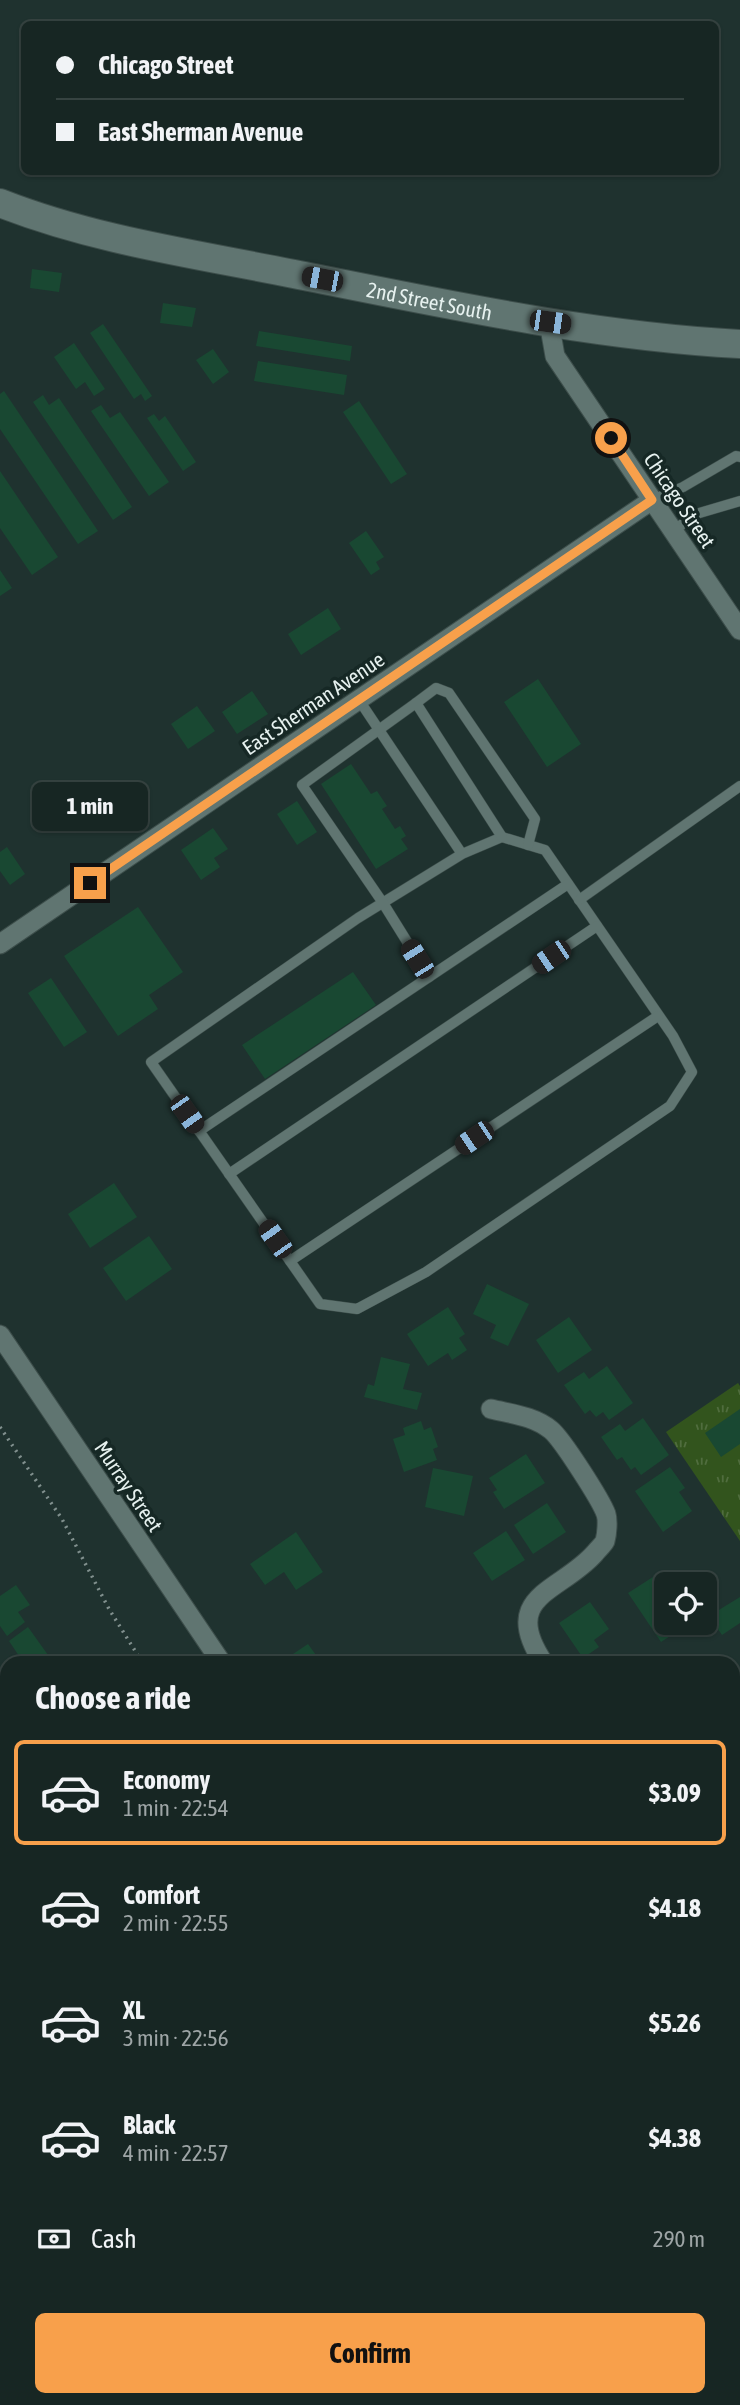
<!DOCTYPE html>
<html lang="en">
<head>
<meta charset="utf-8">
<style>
	:root { --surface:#172623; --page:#243230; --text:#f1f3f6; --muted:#9ea5a6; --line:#364341; --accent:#f8a04b }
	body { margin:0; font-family:"Asap Condensed",sans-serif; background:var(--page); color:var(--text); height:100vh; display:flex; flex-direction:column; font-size:26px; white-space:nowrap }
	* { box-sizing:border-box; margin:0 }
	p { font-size:23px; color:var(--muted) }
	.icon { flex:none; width:38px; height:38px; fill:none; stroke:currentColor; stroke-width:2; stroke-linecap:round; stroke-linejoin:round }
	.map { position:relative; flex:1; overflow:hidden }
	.side { position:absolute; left:0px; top:1656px; width:740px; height:751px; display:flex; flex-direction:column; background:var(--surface); border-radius:21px 21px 0 0; box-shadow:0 2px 5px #0004,0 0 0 2px var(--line) }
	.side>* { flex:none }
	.guide { position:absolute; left:21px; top:21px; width:698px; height:154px; border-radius:10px; box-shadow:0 2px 5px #0004,0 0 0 2px var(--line); display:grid; align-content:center; height:154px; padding:0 35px; background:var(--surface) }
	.fabs { position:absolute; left:654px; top:1572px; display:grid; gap:14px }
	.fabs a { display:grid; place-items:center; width:63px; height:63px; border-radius:10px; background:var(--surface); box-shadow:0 2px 5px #0004,0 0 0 2px var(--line); font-size:35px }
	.end { position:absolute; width:32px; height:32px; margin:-16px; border:9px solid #f8a04b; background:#111; box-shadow:0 0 0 4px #111 }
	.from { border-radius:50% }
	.bubble { position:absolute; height:49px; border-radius:10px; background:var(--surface); box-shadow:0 2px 5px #0004,0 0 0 2px var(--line); font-size:23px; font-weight:700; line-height:49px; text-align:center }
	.car { position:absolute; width:21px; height:42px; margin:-21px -10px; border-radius:9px; box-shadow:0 0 5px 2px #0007; background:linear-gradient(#222 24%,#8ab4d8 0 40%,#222 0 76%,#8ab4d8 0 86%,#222 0) }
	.guide b { display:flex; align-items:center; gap:24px; height:66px; font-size:26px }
	.guide b+b { border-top:2px solid var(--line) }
	.guide i { width:18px; height:18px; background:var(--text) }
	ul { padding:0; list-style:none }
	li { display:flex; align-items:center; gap:21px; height:105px; margin:0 14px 10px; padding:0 21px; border:4px solid transparent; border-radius:10px }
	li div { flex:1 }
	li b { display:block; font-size:26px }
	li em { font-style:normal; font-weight:700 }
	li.active { border-color:var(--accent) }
	li>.icon { width:63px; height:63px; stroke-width:1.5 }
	h2 { padding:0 35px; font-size:32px; line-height:84px }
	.pay { display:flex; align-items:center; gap:18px; height:77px; padding:0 35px; font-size:26px }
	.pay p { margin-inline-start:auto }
	.button { display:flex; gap:14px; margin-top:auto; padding:14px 35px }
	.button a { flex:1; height:80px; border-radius:10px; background:var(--accent); color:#111; font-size:28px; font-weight:700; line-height:80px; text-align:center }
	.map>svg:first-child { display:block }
	.park { fill:url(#park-tufts) }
	.building { fill:#194832 }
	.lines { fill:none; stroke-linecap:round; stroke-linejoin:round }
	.lane-casing { stroke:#3d4e4b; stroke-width:11 }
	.street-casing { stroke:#3d4e4b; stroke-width:21 }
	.secondary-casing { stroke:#3d4e4b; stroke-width:30 }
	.path { stroke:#81908e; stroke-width:3.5; stroke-dasharray:2 5; stroke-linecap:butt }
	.lane { stroke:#607571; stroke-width:10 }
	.street { stroke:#607571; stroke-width:19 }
	.secondary { stroke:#607571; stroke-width:28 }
	.route { stroke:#f8a04b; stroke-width:9 }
	.labels { text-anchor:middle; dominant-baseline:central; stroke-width:7; stroke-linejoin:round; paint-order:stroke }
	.street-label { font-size:21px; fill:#e6f1ef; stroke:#162825 }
</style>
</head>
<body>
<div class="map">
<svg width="740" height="2405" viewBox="0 0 740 2405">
	<defs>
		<pattern id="park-tufts" width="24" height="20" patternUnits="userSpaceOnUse" patternTransform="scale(1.75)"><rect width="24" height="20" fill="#32541d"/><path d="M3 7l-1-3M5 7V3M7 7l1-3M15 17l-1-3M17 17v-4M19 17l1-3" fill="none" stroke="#506d3e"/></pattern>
	</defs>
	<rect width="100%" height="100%" fill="#1f322f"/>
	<!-- park -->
	<polygon class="park" points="738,1383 740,1386 740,1541 666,1432"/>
	<!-- building -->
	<g class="building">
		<polygon points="32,269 62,273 59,292 30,288"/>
		<polygon points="163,303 196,308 192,327 160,323"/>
		<polygon points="103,324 152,396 145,401 141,394 134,399 90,333"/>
		<polygon points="259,331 352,346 350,361 256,346"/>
		<polygon points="74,343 105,389 94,396 85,382 76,389 54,357"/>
		<polygon points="213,349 229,372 213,384 196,360"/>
		<polygon points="258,361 347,375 344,395 254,381"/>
		<polygon points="4,391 98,531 78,544 0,429 0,394"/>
		<polygon points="43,395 49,405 59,398 132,507 113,520 33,402"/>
		<polygon points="359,401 407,474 391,484 343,412"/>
		<polygon points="101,405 110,418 120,412 169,482 149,496 91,411"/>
		<polygon points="154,414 159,421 165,416 196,462 183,471 147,418"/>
		<polygon points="0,471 58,557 32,575 0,528"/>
		<polygon points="366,531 384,557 376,562 380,569 371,575 349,543"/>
		<polygon points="0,570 12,588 0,596"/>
		<polygon points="328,608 341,629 301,655 288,634"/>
		<polygon points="538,679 581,744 547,767 504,702"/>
		<polygon points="252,691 268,714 237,734 222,712"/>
		<polygon points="197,706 215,731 188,749 171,724"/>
		<polygon points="351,764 371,794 377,791 387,806 382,809 395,829 400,826 406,836 401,839 408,849 376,869 321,784"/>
		<polygon points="115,792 125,807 107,819 97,804"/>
		<polygon points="297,801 317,832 297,845 277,814"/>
		<polygon points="213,828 228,849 214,858 220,867 201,880 181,850"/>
		<polygon points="7,847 25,874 10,885 0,871 0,852"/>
		<polygon points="138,907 183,972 149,995 158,1009 118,1036 64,956"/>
		<polygon points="353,972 376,1005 265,1079 242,1045"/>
		<polygon points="51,978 87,1032 64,1047 28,993"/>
		<polygon points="114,1183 137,1217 90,1248 68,1214"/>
		<polygon points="149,1236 172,1269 126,1301 103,1268"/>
		<polygon points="487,1284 529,1304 508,1346 490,1338 496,1325 473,1314"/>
		<polygon points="448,1307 465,1334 459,1338 467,1350 452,1360 448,1353 428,1366 407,1334"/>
		<polygon points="569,1317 592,1350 558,1373 536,1340"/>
		<polygon points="381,1357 410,1364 403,1389 422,1393 417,1410 364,1397 368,1384 374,1386"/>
		<polygon points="607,1366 633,1403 609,1420 603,1412 596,1417 590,1410 585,1414 564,1385 584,1372 589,1379"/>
		<polygon points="740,1409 740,1444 721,1457 705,1433"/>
		<polygon points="643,1418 669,1455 641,1475 635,1467 631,1470 622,1457 617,1460 601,1437 620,1424 625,1431"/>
		<polygon points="421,1421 424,1430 431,1427 438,1447 433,1449 437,1460 404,1472 393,1439 405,1435 403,1428"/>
		<polygon points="526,1454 545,1483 504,1509 493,1492 497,1490 489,1478"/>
		<polygon points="670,1467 685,1488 679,1492 692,1511 663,1532 635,1491"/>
		<polygon points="433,1468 473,1476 464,1516 425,1507"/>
		<polygon points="547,1503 566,1532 533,1554 514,1525"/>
		<polygon points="506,1531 525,1560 492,1581 473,1553"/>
		<polygon points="296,1532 323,1572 296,1590 284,1572 265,1585 250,1564"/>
		<polygon points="653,1577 667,1597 667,1609 662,1612 675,1633 661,1642 628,1593"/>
		<polygon points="16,1585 30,1605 18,1612 25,1622 7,1636 0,1626 0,1596"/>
		<polygon points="740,1597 740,1623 722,1635 709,1616"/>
		<polygon points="590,1602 609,1629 594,1640 599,1647 583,1658 559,1623"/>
		<polygon points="28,1627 53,1662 23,1662 9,1641"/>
		<polygon points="308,1644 321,1662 281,1662"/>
		<polygon points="0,1773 7,1783 7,1831 4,1833 0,1827"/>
		<polygon points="7,1934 7,1960 0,1965 0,1939"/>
		<polygon points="0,1972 7,1982 7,2001 0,2006"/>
		<polygon points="0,2105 7,2116 7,2143 0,2148"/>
		<polygon points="4,2248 7,2253 7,2278 1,2282 0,2251"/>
		<polygon points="0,2377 7,2388 7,2399 10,2399 2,2405 0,2405"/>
		<polygon points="207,2399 220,2399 224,2405 198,2405"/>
		<polygon points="315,2399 345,2399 349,2405 319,2405"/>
		<polygon points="530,2399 565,2399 562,2405 527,2405"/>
	</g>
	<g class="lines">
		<defs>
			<g id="lane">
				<polyline points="652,500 683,487 736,456 740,457"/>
				<polyline points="673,531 696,514 740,501"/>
				<polyline points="359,700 462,854 358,918 151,1062 320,1304 357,1309 426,1272 670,1106 692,1072 673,1036 545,850 502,837 462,854"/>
				<polyline points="416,703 436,688 449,693 535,819 528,845"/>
				<polyline points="579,900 740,786"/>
				<polyline points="429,977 383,903 302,785 416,703 502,837"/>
				<polyline points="199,1131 568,884"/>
				<polyline points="229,1174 597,926"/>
				<polyline points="290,1261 658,1016"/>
				<polyline points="733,1764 740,1776"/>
				<polyline points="733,1833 740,1829"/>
			</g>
			<g id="street">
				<polyline points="549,322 555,356 740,630"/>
				<polyline points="0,944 652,500"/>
				<polyline points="0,1335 221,1662"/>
				<path d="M491 1409C512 1414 534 1416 551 1430 562 1439 601 1500 606 1514 608 1520 607 1534 605 1541 603 1545 598 1549 595 1553 561 1592 499 1595 543 1662"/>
				<polyline points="0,1696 7,1706"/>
				<polyline points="0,2056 7,2066"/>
				<polyline points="733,2102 740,2103"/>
				<polyline points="733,2260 740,2270"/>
				<polyline points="276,2399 280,2405"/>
				<polyline points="427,2405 436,2399"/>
			</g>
			<g id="secondary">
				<path id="s1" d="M0 203C94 240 195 254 294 274 441 303 590 336 740 344"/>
				<polyline points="733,1709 740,1704"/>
				<polyline points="0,2202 7,2197"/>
			</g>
		</defs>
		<!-- lane casing -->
		<use href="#lane" class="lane-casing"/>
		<!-- street casing -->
		<use href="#street" class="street-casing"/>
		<!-- secondary casing -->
		<use href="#secondary" class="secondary-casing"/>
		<!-- path -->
		<g class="path">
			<polyline points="0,1427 62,1519 109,1609 142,1662"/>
			<polyline points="656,2399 658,2405"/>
		</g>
		<!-- lane -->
		<use href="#lane" class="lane"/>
		<!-- street -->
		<use href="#street" class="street"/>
		<!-- secondary -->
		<use href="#secondary" class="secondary"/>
	</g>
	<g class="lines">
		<!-- route -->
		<polyline class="route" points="90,883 652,500 611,438"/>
	</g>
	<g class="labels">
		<!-- street labels -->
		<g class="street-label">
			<text stroke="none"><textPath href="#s1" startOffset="441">2nd Street South</textPath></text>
			<text transform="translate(680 500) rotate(56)">Chicago Street</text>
			<text transform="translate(313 703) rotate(-34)">East Sherman Avenue</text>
			<text transform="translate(129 1486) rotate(56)">Murray Street</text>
		</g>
	</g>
</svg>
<div class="fabs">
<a><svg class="icon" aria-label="locate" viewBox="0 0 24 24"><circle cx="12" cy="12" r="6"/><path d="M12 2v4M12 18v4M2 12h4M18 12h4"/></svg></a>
</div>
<i class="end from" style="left:611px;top:438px"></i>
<i class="end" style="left:90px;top:883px"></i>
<div class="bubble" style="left:32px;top:782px;width:116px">1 min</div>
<i class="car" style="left:322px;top:279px;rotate:281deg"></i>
<i class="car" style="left:550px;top:322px;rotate:98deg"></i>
<i class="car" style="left:551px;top:957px;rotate:236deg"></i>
<i class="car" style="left:417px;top:959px;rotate:328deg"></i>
<i class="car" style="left:187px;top:1114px;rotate:145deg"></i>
<i class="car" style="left:474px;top:1138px;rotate:236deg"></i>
<i class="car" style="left:275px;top:1239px;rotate:325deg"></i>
<div class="guide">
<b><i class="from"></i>Chicago Street</b>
<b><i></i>East Sherman Avenue</b>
</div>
<section class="side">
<h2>Choose a ride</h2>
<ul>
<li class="active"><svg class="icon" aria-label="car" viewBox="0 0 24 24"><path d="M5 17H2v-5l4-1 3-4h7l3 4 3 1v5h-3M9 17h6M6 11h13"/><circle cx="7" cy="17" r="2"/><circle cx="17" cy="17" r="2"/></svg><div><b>Economy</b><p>1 min · 22:54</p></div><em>$3.09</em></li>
<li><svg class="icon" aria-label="car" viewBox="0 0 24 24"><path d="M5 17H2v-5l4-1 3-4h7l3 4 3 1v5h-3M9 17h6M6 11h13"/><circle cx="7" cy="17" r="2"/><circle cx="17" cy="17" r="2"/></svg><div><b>Comfort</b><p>2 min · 22:55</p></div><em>$4.18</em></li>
<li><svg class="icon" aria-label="car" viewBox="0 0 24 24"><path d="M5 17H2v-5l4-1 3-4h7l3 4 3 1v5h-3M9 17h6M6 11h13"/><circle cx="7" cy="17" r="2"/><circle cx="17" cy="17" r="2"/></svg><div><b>XL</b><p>3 min · 22:56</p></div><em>$5.26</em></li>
<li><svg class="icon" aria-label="car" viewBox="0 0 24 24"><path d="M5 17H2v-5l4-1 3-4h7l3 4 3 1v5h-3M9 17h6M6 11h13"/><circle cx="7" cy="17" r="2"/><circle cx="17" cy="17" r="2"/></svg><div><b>Black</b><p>4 min · 22:57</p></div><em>$4.38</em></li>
</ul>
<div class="pay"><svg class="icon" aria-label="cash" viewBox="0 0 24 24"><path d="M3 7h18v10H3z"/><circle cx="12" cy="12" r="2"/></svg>Cash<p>290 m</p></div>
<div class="button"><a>Confirm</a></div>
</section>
</div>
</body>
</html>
